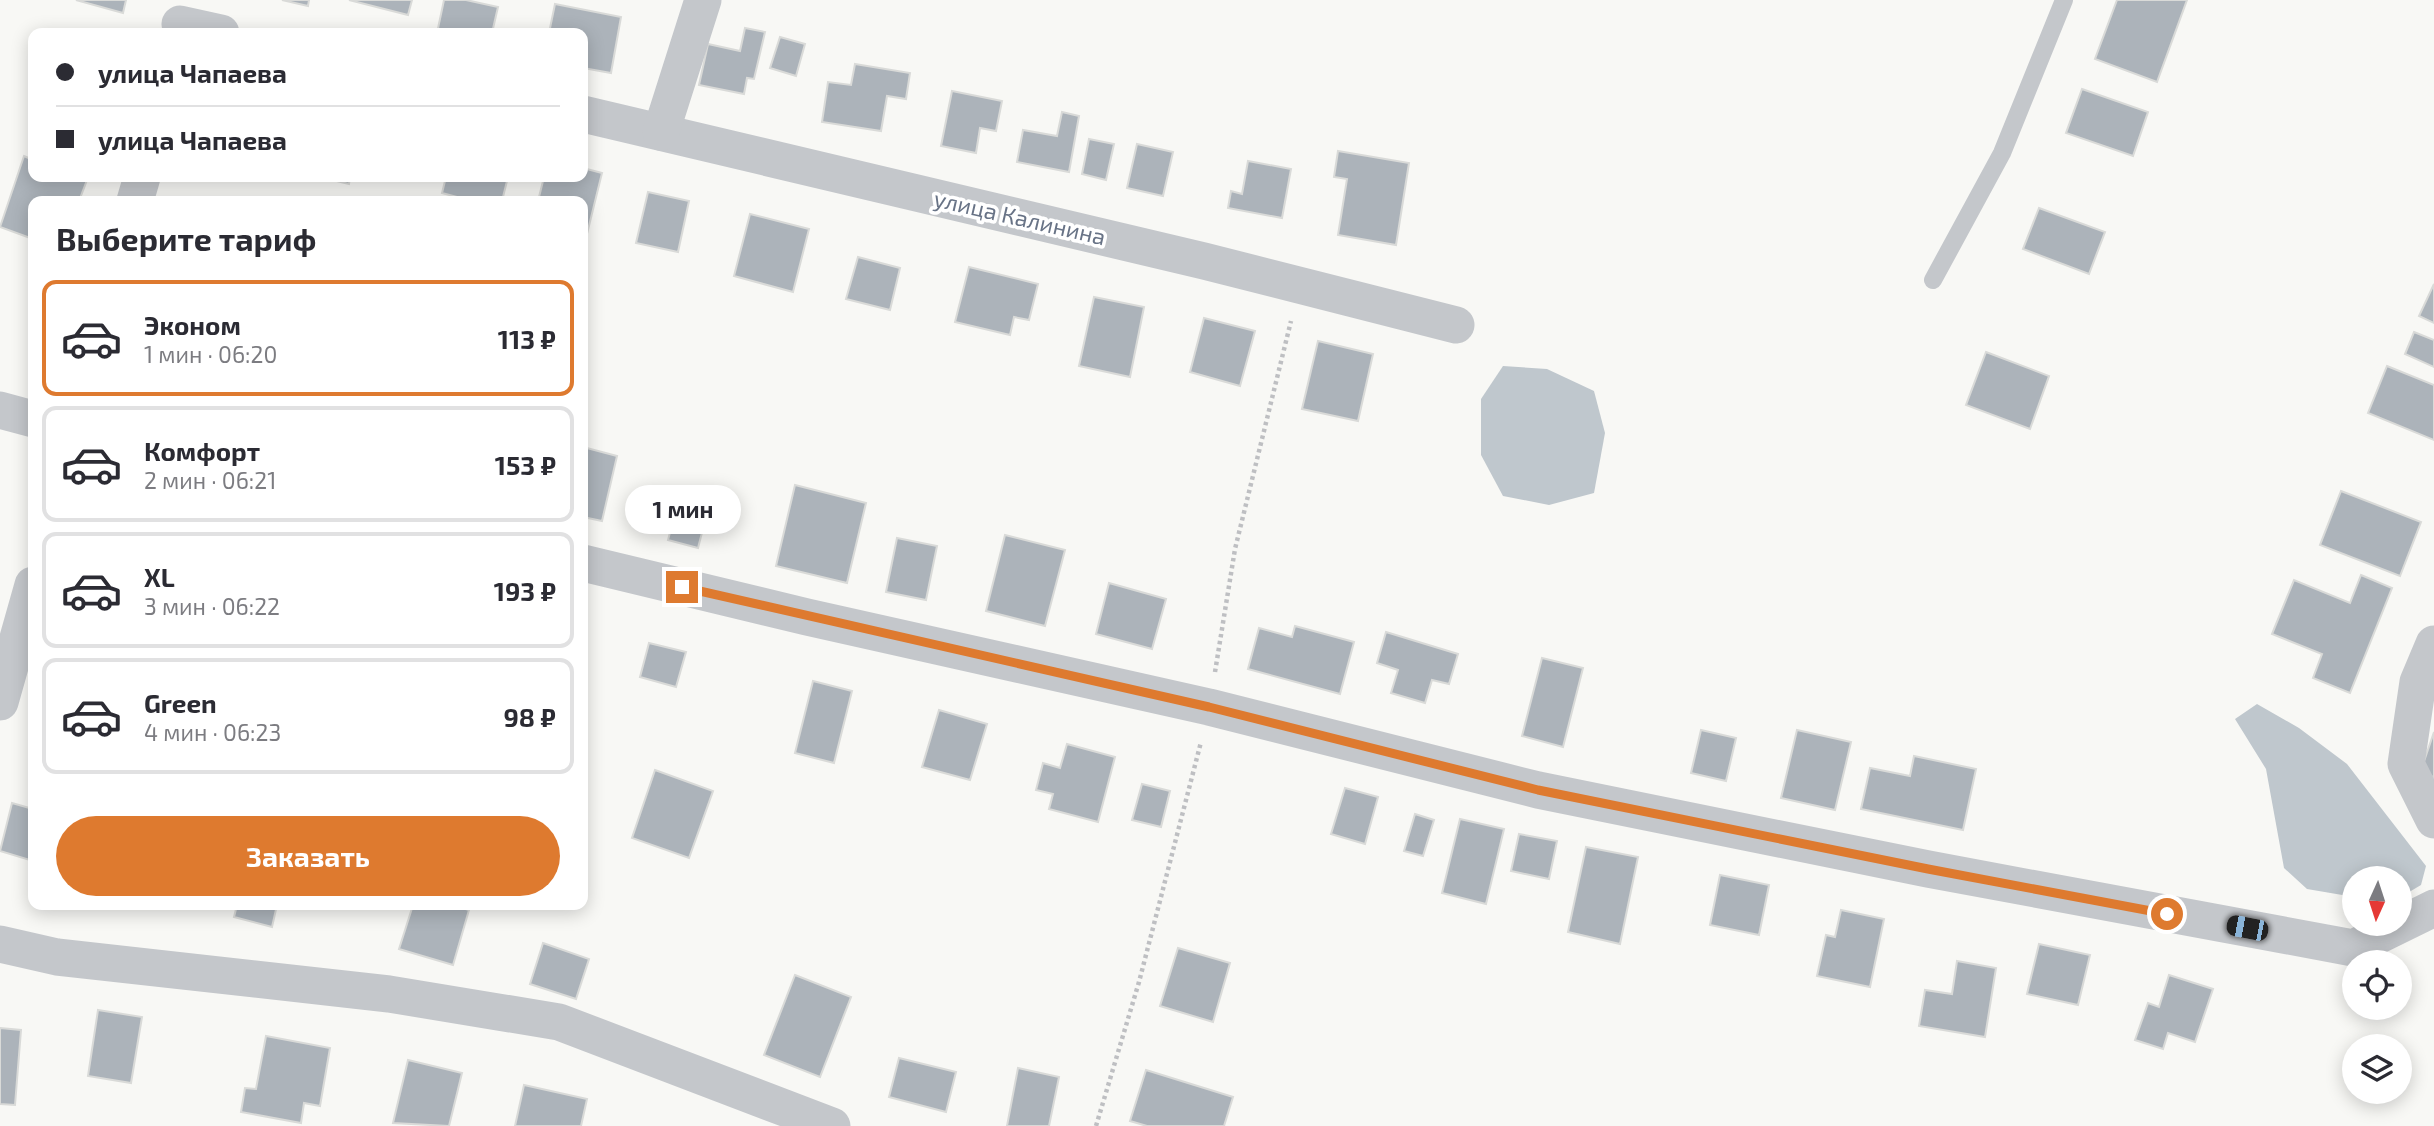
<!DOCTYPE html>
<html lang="ru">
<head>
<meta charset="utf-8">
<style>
	:root { --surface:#fff; --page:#f7f7f7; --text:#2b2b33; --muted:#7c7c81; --line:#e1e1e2; --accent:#de7a2f }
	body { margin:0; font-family:"Exo 2",sans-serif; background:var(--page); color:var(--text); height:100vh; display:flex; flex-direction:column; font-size:26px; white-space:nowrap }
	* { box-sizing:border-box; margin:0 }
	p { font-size:23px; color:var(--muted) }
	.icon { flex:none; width:38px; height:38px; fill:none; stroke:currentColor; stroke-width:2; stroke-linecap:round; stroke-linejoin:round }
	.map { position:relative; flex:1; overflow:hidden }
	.panel { position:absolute; left:28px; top:196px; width:560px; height:714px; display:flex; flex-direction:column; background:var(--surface); border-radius:14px; box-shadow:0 4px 18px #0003 }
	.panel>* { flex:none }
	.top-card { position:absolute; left:28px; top:28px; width:560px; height:154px; border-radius:14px; box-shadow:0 4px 18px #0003; display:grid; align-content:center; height:154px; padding:0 28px; background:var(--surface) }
	.needle { width:46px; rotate:183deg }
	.controls { position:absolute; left:2342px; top:866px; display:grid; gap:14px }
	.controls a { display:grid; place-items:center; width:70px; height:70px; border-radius:50%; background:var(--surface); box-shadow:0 4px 18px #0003; font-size:35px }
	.end { position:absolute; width:32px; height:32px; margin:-16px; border:9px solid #de7a2f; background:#fff; box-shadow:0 0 0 4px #fff }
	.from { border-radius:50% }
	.bubble { position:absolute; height:49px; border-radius:24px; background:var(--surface); box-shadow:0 4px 18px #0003; font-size:23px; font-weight:700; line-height:49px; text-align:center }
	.car { position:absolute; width:21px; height:42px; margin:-21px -10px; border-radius:9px; box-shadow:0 0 5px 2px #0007; background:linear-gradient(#222 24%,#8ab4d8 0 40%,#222 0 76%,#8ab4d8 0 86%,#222 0) }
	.top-card b { display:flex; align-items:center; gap:24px; height:66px; font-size:26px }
	.top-card b+b { border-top:2px solid var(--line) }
	.top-card i { width:18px; height:18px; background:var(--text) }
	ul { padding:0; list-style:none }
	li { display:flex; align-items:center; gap:21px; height:116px; margin:0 14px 10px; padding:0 14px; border:4px solid var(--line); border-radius:14px }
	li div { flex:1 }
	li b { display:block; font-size:26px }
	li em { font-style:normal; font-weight:700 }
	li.on { border-color:var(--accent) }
	li>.icon { width:63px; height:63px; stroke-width:1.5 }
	h2 { padding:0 28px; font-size:32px; line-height:84px }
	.action { display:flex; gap:14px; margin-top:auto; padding:14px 28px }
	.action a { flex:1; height:80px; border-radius:42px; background:var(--accent); color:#fff; font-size:28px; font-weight:700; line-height:80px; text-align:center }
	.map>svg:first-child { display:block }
	.water { fill:#bfc7cd }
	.building { fill:#acb3ba; stroke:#d9dad8; stroke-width:2 }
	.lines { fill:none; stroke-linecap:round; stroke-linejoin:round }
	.path { stroke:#bebfc2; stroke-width:4.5; stroke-dasharray:3.5 3.5; stroke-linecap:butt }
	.lane { stroke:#c4c7cb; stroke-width:18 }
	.street { stroke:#c4c7cb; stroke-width:37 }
	.route { stroke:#de7a2f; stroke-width:9 }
	.labels { text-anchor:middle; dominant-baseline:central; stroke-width:7; stroke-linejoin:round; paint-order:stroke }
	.street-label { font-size:23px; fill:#687386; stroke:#fff }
</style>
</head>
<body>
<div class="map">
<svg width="2434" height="1126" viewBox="0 0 2434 1126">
	<rect width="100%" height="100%" fill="#f8f8f5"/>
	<!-- water -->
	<g class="water">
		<polygon points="1503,366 1547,369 1594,391 1605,433 1594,493 1549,505 1503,496 1481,455 1481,399"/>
		<polygon points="2257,704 2299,728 2347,764 2426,866 2421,885 2399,898 2399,878 2354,878 2354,897 2307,889 2284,868 2266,769 2235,719"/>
	</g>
	<!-- building -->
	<g class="building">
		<polygon points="76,0 126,0 123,13"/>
		<polygon points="282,0 309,0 308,6"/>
		<polygon points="349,0 412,0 408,15"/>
		<polygon points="444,0 466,0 498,7 492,33 437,33"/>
		<polygon points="2117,0 2187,0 2157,82 2095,59"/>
		<polygon points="555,4 621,17 611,73 583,68 583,33 549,33"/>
		<polygon points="745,28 765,32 754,79 747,78 744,94 699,85 708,44 740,51"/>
		<polygon points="780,37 805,44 796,76 770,68"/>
		<polygon points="855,64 910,73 906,99 887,96 881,131 822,122 828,82 851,85"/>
		<polygon points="2082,89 2148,112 2133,156 2066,133"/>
		<polygon points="952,91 1002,101 996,131 980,128 976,153 941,146"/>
		<polygon points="1062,112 1079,116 1069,172 1017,162 1023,130 1057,136"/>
		<polygon points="1089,139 1114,144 1106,180 1082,174"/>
		<polygon points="1137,144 1173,152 1163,196 1127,188"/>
		<polygon points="1338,151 1409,163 1396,245 1338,235 1347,179 1334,177"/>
		<polygon points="24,156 33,160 33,177 79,177 87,180 79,201 33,201 33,239 0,227"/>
		<polygon points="1248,161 1291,169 1282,218 1228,208 1231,191 1242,194"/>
		<polygon points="583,168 602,173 586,238 583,237 583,201 538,201 544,177 583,177"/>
		<polygon points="320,177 350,177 349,184"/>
		<polygon points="446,177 508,177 502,201 472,201 442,193"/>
		<polygon points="648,192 689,201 678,252 636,243"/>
		<polygon points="2039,208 2105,232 2089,274 2023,249"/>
		<polygon points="750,214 809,229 793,292 734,276"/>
		<polygon points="858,257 900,268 890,310 846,299"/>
		<polygon points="969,267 1038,284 1029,320 1014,317 1010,335 955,322"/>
		<polygon points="2434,284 2434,323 2419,316"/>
		<polygon points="1094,297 1144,307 1130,377 1079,366"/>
		<polygon points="1204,318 1255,331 1240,386 1190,372"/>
		<polygon points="2414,332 2434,340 2434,367 2405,354"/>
		<polygon points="1318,341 1373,354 1358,421 1302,409"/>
		<polygon points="1986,352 2049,376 2030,429 1966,405"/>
		<polygon points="2387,366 2434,385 2434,440 2368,413"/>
		<polygon points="583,447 617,456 602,521 583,517"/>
		<polygon points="795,485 866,503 847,583 776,566"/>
		<polygon points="682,487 712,494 698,548 668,540"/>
		<polygon points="2341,491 2421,522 2400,576 2320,545"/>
		<polygon points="1005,535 1065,550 1045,626 986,611"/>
		<polygon points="897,538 937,546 926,600 886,592"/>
		<polygon points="2361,575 2392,588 2350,693 2313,678 2322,654 2272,634 2294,580 2350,603"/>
		<polygon points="1109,583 1166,599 1152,649 1096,634"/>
		<polygon points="1295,626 1354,642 1340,694 1248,669 1259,628 1292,637"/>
		<polygon points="1386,632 1458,654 1449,684 1432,680 1425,703 1391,693 1398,670 1377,663"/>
		<polygon points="649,643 686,652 676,687 640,677"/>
		<polygon points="1542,658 1583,668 1563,747 1522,736"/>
		<polygon points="813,681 852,691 834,763 795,753"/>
		<polygon points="939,710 987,724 970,780 922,767"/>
		<polygon points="1701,730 1736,738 1726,781 1691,773"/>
		<polygon points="1797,730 1851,742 1835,810 1781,798"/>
		<polygon points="2434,732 2434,777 2420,773"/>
		<polygon points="1067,744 1115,757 1098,822 1049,809 1053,794 1036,790 1043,763 1060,768"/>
		<polygon points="1914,756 1976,769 1963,830 1861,809 1870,768 1910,776"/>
		<polygon points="655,770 713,791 689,858 632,838"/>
		<polygon points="1142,784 1170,791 1161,827 1132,820"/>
		<polygon points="1345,788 1378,797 1365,844 1331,834"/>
		<polygon points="12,803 33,809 33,861 0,851"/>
		<polygon points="1415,814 1434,820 1423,856 1404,851"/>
		<polygon points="1460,819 1504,829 1486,904 1442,893"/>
		<polygon points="1519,834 1557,841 1549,879 1511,871"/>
		<polygon points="1586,847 1638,857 1620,944 1568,932"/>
		<polygon points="1720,875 1769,885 1759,935 1710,925"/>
		<polygon points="237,905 277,905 272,927 234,917"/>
		<polygon points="413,905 452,905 469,910 453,965 399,949"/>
		<polygon points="1841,910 1884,919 1870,987 1817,976 1826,935 1835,937"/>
		<polygon points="543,943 589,959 576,999 530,984"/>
		<polygon points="2039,944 2090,955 2078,1005 2027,994"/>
		<polygon points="1178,948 1230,963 1213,1022 1160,1006"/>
		<polygon points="1957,961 1996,968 1985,1037 1919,1026 1925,990 1952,994"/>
		<polygon points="795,975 851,997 820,1077 764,1055"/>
		<polygon points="2169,975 2213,989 2195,1042 2168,1033 2163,1049 2135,1040 2148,1003 2159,1007"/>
		<polygon points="98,1010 142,1017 131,1083 88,1076"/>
		<polygon points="0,1028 21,1030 15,1105 0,1104"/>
		<polygon points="266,1036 330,1048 320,1106 304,1103 301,1123 241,1112 245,1088 256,1089"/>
		<polygon points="899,1058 956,1072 946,1112 889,1097"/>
		<polygon points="408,1060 462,1073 449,1126 393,1123"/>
		<polygon points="1018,1068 1059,1077 1049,1126 1007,1126"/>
		<polygon points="1146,1070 1233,1097 1224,1126 1147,1126 1130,1121"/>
		<polygon points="524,1085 587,1099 581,1126 515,1126"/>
	</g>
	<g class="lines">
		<!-- path -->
		<g class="path">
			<polyline points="1215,672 1235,549 1291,321"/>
			<polyline points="1096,1126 1139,982 1201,742"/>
		</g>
		<!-- lane -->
		<polyline class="lane" points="1933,280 2002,153 2064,0"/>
		<!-- street -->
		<g class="street">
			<polyline points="180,24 221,33"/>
			<polyline points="583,114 1204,261 1456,325"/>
			<polyline points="661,132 703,0"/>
			<polyline points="135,201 142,177"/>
			<polyline points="0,410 33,419"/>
			<polyline points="583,563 807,617 1209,707 1538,790 1928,869 2353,948 2434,908"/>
			<polyline points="2434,644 2418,682 2406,764 2434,820"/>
			<polyline points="0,702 33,585"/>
			<polyline points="0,944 57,957 389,994 559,1022 832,1126"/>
		</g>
	</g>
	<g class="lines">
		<!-- route -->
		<polyline class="route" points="682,587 1209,707 1538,790 1928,869 2167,914"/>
	</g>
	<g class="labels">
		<!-- street labels -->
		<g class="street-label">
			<text transform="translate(1020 217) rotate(13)">улица Калинина</text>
		</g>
	</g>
</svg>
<div class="controls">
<a><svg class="needle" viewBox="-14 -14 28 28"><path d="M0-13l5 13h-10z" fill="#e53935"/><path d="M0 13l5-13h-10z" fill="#7c7c81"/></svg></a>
<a><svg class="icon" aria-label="locate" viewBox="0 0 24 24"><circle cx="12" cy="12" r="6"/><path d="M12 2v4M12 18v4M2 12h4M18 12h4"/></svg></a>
<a><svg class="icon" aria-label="layers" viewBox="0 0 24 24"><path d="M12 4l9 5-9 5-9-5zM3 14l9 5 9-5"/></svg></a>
</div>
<i class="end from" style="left:2167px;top:914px"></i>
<i class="end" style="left:682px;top:587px"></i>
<div class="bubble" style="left:625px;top:485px;width:116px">1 мин</div>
<i class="car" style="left:2247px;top:928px;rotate:281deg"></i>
<div class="top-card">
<b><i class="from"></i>улица Чапаева</b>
<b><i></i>улица Чапаева</b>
</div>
<section class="panel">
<h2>Выберите тариф</h2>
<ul>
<li class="on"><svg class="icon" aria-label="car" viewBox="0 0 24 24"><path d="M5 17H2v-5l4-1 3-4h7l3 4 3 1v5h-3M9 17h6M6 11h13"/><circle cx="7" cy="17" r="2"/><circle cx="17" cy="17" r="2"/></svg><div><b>Эконом</b><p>1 мин · 06:20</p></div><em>113 ₽</em></li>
<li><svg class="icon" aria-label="car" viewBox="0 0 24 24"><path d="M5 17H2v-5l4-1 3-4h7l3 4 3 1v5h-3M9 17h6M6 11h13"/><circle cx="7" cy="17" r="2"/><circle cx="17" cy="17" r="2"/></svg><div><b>Комфорт</b><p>2 мин · 06:21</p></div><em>153 ₽</em></li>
<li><svg class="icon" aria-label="car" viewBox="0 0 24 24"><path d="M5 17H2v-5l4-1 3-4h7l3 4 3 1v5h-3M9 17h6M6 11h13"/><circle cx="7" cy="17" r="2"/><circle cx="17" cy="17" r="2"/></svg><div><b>XL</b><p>3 мин · 06:22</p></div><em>193 ₽</em></li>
<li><svg class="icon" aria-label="car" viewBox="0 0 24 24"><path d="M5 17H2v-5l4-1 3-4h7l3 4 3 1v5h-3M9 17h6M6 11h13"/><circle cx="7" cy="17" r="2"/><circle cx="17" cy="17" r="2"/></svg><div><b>Green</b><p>4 мин · 06:23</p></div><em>98 ₽</em></li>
</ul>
<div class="action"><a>Заказать</a></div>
</section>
</div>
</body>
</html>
